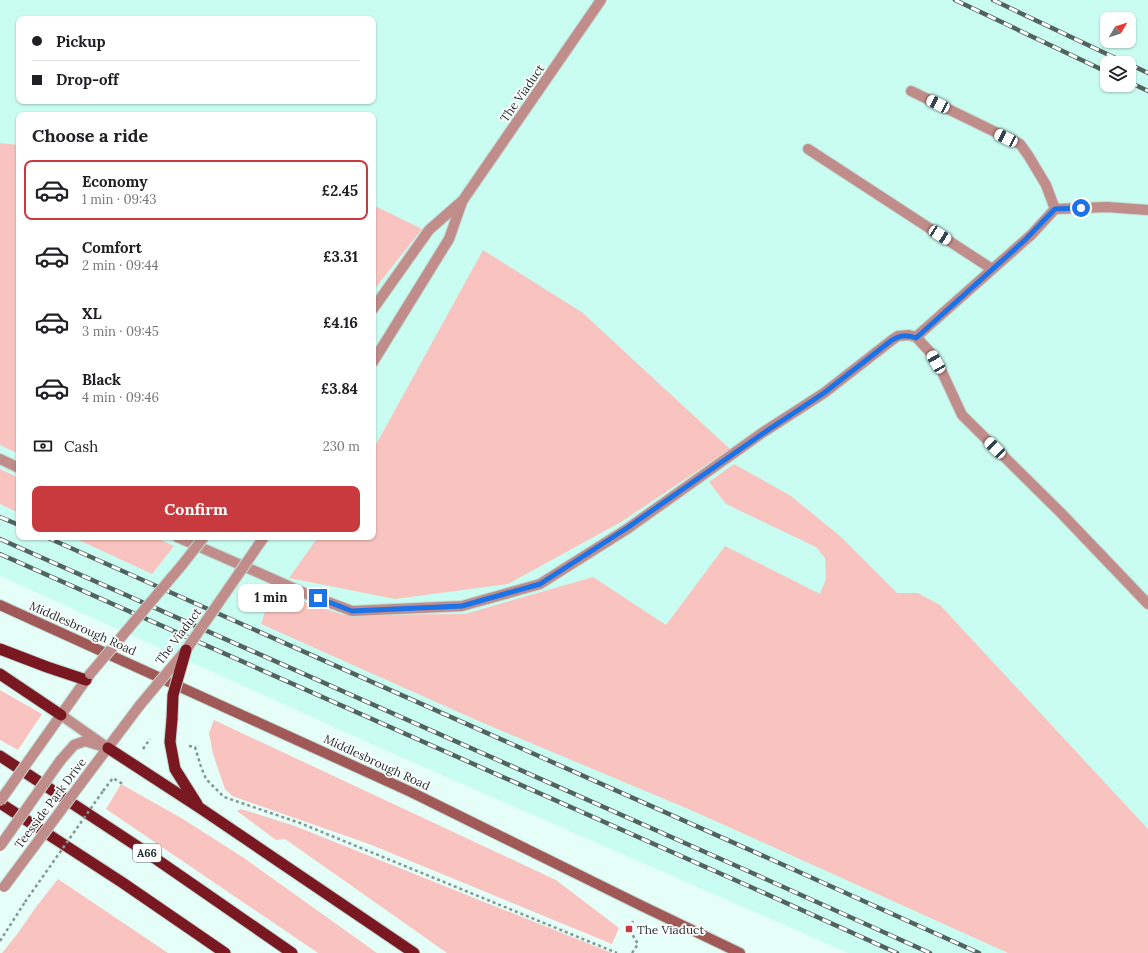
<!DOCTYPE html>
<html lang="en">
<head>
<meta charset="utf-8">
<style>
	:root { --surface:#fff; --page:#f2f2f2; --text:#202124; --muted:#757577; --line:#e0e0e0; --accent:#c93a3e }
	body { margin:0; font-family:Lora,serif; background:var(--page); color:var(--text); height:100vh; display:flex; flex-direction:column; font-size:15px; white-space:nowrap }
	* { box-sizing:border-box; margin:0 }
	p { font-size:13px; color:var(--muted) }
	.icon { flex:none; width:22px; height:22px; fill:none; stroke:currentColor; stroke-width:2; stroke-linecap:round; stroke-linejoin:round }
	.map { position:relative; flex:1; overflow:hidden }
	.details { position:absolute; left:16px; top:112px; width:360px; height:428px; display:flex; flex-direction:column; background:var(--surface); border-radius:8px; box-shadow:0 1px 3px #0004 }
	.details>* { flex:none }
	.banner { position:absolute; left:16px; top:16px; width:360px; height:88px; border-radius:8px; box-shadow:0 1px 3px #0004; display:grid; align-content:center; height:88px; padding:0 16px; background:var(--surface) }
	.needle { width:26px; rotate:51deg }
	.fabs { position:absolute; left:1100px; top:12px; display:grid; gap:8px }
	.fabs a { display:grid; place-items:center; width:36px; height:36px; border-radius:8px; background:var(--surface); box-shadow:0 1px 3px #0004; font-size:20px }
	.end { position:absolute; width:18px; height:18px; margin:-9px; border:5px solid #1a73e8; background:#fff; box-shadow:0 0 0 2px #fff }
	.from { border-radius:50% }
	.bubble { position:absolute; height:28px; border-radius:8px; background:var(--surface); box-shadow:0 1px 3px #0004; font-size:13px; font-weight:700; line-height:28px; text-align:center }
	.car { position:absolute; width:12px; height:24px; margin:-12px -6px; border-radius:5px; box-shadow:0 0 3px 1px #0007; background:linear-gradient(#fff 24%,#345 0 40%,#fff 0 76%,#345 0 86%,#fff 0) }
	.banner b { display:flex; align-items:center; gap:14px; height:38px; font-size:15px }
	.banner b+b { border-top:1px solid var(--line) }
	.banner i { width:10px; height:10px; background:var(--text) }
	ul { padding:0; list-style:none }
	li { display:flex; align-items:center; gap:12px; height:60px; margin:0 8px 6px; padding:0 8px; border:2px solid transparent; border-radius:8px }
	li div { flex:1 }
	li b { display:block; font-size:15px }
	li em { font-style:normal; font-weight:700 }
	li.selected { border-color:var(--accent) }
	li>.icon { width:36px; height:36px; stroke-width:1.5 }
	h2 { padding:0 16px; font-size:18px; line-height:48px }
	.pay { display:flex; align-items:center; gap:10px; height:44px; padding:0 16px; font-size:15px }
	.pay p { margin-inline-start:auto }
	.cta { display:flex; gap:8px; margin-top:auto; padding:8px 16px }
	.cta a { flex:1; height:46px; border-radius:8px; background:var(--accent); color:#fff; font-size:16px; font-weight:700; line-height:46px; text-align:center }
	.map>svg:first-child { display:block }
	.built { fill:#cafdf1; fill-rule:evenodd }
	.green { fill:#f9c4c0 }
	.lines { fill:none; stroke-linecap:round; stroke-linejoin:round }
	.service-casing { stroke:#c2d9d3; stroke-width:12 }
	.tertiary-casing { stroke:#c2d9d3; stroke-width:12 }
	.secondary-casing { stroke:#c2d9d3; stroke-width:12 }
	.trunk-casing { stroke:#c2d9d3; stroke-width:13 }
	.path { stroke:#849893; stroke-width:2.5; stroke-dasharray:3 3; stroke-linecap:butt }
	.service { stroke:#c08d8a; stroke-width:10 }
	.tertiary { stroke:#c08d8a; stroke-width:10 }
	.secondary { stroke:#a05956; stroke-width:10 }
	.trunk { stroke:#7a1821; stroke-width:11 }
	.rail-casing { stroke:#51635e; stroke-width:4.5 }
	.rail { stroke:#fff; stroke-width:3; stroke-dasharray:9; stroke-linecap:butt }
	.tertiary-bridge-casing { stroke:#c2d9d3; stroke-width:12; stroke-linecap:butt }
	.trunk-bridge-casing { stroke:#c2d9d3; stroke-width:13; stroke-linecap:butt }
	.path-bridge { stroke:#849893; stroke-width:2.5; stroke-dasharray:3 3; stroke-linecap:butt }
	.tertiary-bridge { stroke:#c08d8a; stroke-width:10 }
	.trunk-bridge { stroke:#7a1821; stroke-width:11 }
	.route { stroke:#1a73e8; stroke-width:5 }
	.poi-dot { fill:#c93a3e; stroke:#fff; stroke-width:1.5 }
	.labels { text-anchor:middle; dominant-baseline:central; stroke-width:3.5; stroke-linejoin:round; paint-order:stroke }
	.shield { fill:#fff; stroke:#626d6a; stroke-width:1 }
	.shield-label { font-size:11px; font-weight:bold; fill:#1e2e2a }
	.street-label { font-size:12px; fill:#1e2e2a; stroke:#fff }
	.poi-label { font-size:12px; fill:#1e2e2a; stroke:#fff; text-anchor:start }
</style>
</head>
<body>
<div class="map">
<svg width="1148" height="953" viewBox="0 0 1148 953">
	<rect width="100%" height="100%" fill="#e6fef8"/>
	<!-- built -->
	<path class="built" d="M0 0H1147L1148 1V953H848L396 755 0 576ZM19 19H373V101H19ZM1107 19H1129V41H1107ZM1107 63H1129V85H1107ZM19 115H373V537H19Z"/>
	<!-- green -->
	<g class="green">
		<polygon points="0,143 19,145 19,454 0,445"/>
		<polygon points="373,205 422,229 373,291"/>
		<polygon points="483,250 583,313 640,366 730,449 621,522 508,584 395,599 289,578 318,537 373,537 373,450"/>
		<polygon points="734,464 791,496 840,536 897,593 918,593 940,605 1148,829 1148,953 1008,953 693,811 483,723 261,624 265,612 278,593 344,615 465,614 593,577 666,625 725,546 820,594 826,579 825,558 816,547 726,504 709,482"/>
		<polygon points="0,469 19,478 19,513 0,504"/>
		<polygon points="72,537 154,537 174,546 152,574"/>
		<polygon points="0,690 42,714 18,750 0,740"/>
		<polygon points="214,720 556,880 619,928 612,944 369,844 232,796 225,789 213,754 209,733"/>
		<polygon points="121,784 183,819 244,858 377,953 318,953 106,809"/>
		<polygon points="241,809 295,826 612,953 447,953 285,839 276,840 237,811"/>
		<polygon points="58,879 168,953 2,953 18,933 36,907"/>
	</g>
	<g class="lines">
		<defs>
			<g id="service">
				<polyline points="911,91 1020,144 1028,155 1046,185 1055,209 1031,235 916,337"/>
				<polyline points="808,149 992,269"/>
				<polyline points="1055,209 1107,207 1148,210"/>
				<polyline points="0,459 19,468"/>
				<polyline points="177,537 307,594 352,611 462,606 540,584 627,529 762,433 824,393 892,340 898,336 909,335 916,337 930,352 942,372 962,415 1061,513 1148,604"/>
			</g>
			<g id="tertiary">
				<polyline points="373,309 429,230 463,200 601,0"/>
				<polyline points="373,362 449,239 462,202"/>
				<polyline points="61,715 108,748"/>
				<polyline points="39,746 90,674"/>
				<polyline points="60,761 74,745 85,741 101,746"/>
				<polyline points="85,778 140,705"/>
			</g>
			<polyline id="secondary" points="0,605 411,792 640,905 740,953"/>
			<g id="trunk">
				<polyline points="0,649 47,667 86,680"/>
				<polyline points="0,674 61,715"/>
				<polyline points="172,719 170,742 175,769 197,804"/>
				<polyline points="108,748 200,808 414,953"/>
				<polyline points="0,756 143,850 292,953"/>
				<polyline points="0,803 123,883 225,953"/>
			</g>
		</defs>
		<!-- service casing -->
		<use href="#service" class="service-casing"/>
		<!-- tertiary casing -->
		<use href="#tertiary" class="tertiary-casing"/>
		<!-- secondary casing -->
		<use href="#secondary" class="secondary-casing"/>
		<!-- trunk casing -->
		<use href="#trunk" class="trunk-casing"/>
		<!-- path -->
		<g class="path">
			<polyline points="189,746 195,747 201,767 206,779 224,797 300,823 617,953"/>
			<polyline points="143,749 150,739"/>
			<polyline points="103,791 113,778 121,783 123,781"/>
			<polyline points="0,941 25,902"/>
			<polyline points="632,953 638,944 629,929 633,921"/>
		</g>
		<!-- service -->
		<use href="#service" class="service"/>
		<!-- tertiary -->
		<use href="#tertiary" class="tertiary"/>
		<!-- secondary -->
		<use href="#secondary" class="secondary"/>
		<!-- trunk -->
		<use href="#trunk" class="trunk"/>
		<defs>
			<g id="rail">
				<polyline points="955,0 1107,72"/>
				<polyline points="993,0 1126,63"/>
				<polyline points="1129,64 1148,73"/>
				<polyline points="1129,82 1148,91"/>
				<polyline points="0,517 19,525"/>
				<polyline points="46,537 768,858 979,953"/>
				<polyline points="0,539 759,876 930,953"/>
				<polyline points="0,554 753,888 897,953"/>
			</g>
		</defs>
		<!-- rail casing -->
		<use href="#rail" class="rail-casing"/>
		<!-- rail -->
		<use href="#rail" class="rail"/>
		<defs>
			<g id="tertiary-bridge">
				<polyline points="90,674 182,565 204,537"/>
				<polyline points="140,705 186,650 264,537"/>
				<polyline points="0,801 39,746"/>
				<polyline points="0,846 60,761"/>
				<polyline points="4,887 85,778"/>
			</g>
			<polyline id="trunk-bridge" points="172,719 173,695 186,650"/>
		</defs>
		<!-- tertiary-bridge casing -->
		<use href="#tertiary-bridge" class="tertiary-bridge-casing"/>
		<!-- trunk-bridge casing -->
		<use href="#trunk-bridge" class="trunk-bridge-casing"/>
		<!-- path-bridge -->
		<polyline class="path-bridge" points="25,902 103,791"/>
		<!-- tertiary-bridge -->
		<use href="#tertiary-bridge" class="tertiary-bridge"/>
		<!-- trunk-bridge -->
		<use href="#trunk-bridge" class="trunk-bridge"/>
	</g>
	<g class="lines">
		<!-- route -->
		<path class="route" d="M318 598 352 611 462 606 540 584 627 528 762 434 824 393 892 340C900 335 907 334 916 338L1025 240 1055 209 1081 208"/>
	</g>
	<!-- markers -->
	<rect class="poi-dot" x="625" y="925" width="8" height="8" rx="2"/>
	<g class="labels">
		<!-- shield labels -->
		<rect class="shield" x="133" y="844" width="28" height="18" rx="3"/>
		<g class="shield-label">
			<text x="147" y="853">A66</text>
		</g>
		<!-- street labels -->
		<g class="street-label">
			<text transform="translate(522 93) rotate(-55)">The Viaduct</text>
			<text transform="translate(83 628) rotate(24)">Middlesbrough Road</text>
			<text transform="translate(178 636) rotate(-53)">The Viaduct</text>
			<text transform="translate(377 762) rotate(25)">Middlesbrough Road</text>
			<text transform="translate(50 803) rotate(-53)">Teesside Park Drive</text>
		</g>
		<!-- poi labels -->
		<g class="poi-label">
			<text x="637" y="929">The Viaduct</text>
		</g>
	</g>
</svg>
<div class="fabs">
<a><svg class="needle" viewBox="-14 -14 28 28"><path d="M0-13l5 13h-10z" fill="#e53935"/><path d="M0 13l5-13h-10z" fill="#757577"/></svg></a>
<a><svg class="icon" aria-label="layers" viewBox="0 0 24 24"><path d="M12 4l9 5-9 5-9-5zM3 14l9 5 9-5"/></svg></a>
</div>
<i class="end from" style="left:1081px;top:208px"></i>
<i class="end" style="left:318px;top:598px"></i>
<div class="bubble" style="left:238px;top:584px;width:66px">1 min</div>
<i class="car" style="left:938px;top:104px;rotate:296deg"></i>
<i class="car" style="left:1006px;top:138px;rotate:296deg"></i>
<i class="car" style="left:940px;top:235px;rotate:123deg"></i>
<i class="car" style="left:936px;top:362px;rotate:330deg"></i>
<i class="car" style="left:995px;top:448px;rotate:315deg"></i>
<div class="banner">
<b><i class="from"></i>Pickup</b>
<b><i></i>Drop-off</b>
</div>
<section class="details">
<h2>Choose a ride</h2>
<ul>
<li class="selected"><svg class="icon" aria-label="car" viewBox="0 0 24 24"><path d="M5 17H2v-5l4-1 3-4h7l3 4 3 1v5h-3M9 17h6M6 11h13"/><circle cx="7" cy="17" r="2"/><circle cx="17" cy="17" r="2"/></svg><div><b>Economy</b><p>1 min · 09:43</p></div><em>£2.45</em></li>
<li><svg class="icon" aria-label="car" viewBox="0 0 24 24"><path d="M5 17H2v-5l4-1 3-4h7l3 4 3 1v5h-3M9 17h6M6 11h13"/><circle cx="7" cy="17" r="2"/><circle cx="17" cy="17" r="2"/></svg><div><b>Comfort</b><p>2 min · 09:44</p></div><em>£3.31</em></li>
<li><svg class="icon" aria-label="car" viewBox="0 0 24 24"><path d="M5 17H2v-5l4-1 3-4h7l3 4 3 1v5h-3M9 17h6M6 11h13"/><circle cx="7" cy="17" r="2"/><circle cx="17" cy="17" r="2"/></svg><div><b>XL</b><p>3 min · 09:45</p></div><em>£4.16</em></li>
<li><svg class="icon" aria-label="car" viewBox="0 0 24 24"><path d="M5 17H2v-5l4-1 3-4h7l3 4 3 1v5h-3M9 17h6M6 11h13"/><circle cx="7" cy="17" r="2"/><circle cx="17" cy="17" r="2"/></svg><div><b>Black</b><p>4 min · 09:46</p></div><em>£3.84</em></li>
</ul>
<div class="pay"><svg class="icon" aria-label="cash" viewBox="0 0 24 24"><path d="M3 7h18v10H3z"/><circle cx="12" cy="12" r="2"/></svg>Cash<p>230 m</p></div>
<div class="cta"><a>Confirm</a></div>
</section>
</div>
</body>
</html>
